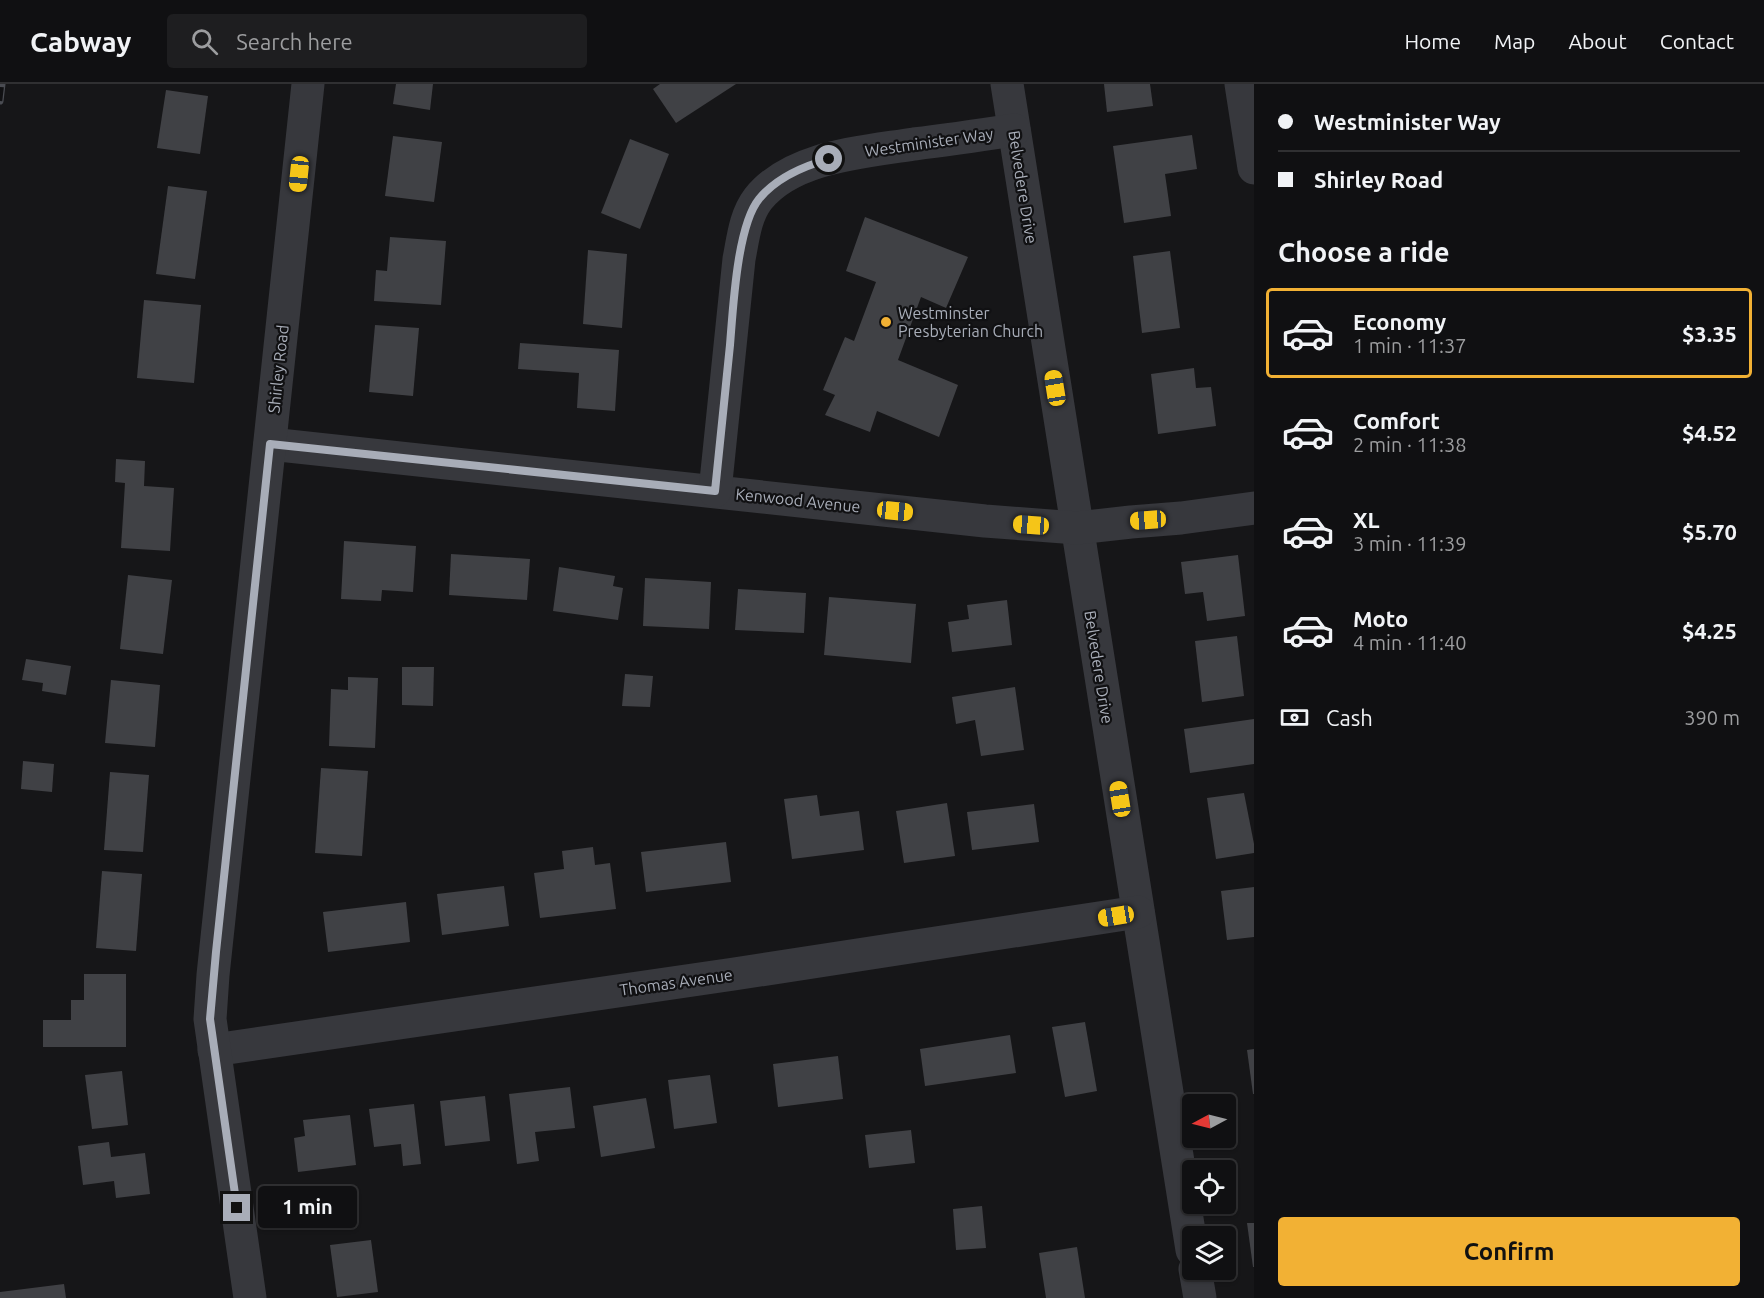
<!DOCTYPE html>
<html lang="en">
<head>
<meta charset="utf-8">
<style>
	:root { --surface:#101012; --page:#1e1e20; --text:#f1f3f6; --muted:#9c9d9f; --line:#303032; --accent:#f2b134 }
	body { margin:0; font-family:Ubuntu,sans-serif; background:var(--page); color:var(--text); height:100vh; display:flex; flex-direction:column; font-size:22px; white-space:nowrap }
	* { box-sizing:border-box; margin:0 }
	p { font-size:20px; color:var(--muted) }
	.icon { flex:none; width:33px; height:33px; fill:none; stroke:currentColor; stroke-width:2; stroke-linecap:round; stroke-linejoin:round }
	.map { position:relative; flex:1; overflow:hidden }
	.panel { display:flex; flex-direction:column; background:var(--surface); width:510px }
	.panel>* { flex:none }
	.banner { display:grid; align-content:center; height:132px; padding:0 24px; background:var(--surface) }
	.needle { width:39px; rotate:263deg }
	.fabs { position:absolute; left:1182px; top:1010px; display:grid; gap:12px }
	.fabs a { display:grid; place-items:center; width:54px; height:54px; border-radius:6px; background:var(--surface); box-shadow:0 2px 4px #0004,0 0 0 2px var(--line); font-size:30px }
	.end { position:absolute; width:27px; height:27px; margin:-14px; border:8px solid #a8adb8; background:#111; box-shadow:0 0 0 3px #111 }
	.from { border-radius:50% }
	.bubble { position:absolute; height:42px; border-radius:6px; background:var(--surface); box-shadow:0 2px 4px #0004,0 0 0 2px var(--line); font-size:20px; font-weight:600; line-height:42px; text-align:center }
	.car { position:absolute; width:18px; height:36px; margin:-18px -9px; border-radius:8px; box-shadow:0 0 4px 2px #0007; background:linear-gradient(#f5c518 24%,#345 0 40%,#f5c518 0 76%,#345 0 86%,#f5c518 0) }
	.banner b { display:flex; align-items:center; gap:21px; height:57px; font-size:22px }
	.banner b+b { border-top:2px solid var(--line) }
	.banner i { width:15px; height:15px; background:var(--text) }
	ul { padding:0; list-style:none }
	li { display:flex; align-items:center; gap:18px; height:90px; margin:0 12px 9px; padding:0 12px; border:3px solid transparent; border-radius:6px }
	li div { flex:1 }
	li b { display:block; font-size:22px }
	li em { font-style:normal; font-weight:600 }
	li.current { border-color:var(--accent) }
	li>.icon { width:54px; height:54px; stroke-width:1.5 }
	h2 { padding:0 24px; font-size:27px; line-height:72px }
	.pay { display:flex; align-items:center; gap:15px; height:66px; padding:0 24px; font-size:22px }
	.pay p { margin-inline-start:auto }
	.primary-button { display:flex; gap:12px; margin-top:auto; padding:12px 24px }
	.primary-button a { flex:1; height:69px; border-radius:6px; background:var(--accent); color:#111; font-size:24px; font-weight:600; line-height:69px; text-align:center }
	header { display:flex; align-items:center; gap:36px; box-sizing:border-box; height:84px; padding:0 30px; background:var(--surface); border-bottom:2px solid var(--line) }
	header strong { font-size:28px }
	nav { display:flex; gap:33px; margin-inline-start:auto; font-size:21px }
	.search { width:420px; height:54px; background:var(--page); display:flex; align-items:center; gap:15px; box-sizing:border-box; padding:0 21px; border-radius:6px; color:var(--muted); font-size:22px }
	main { display:flex; flex:1; min-height:0 }
	.map>svg:first-child { display:block }
	.building { fill:#404145 }
	.lines { fill:none; stroke-linecap:round; stroke-linejoin:round }
	.minor { stroke:#37383d; stroke-width:33 }
	.rail-casing { stroke:#4a4c52; stroke-width:7 }
	.rail { stroke:#111113; stroke-width:4.5; stroke-dasharray:14; stroke-linecap:butt }
	.route { stroke:#a8adb8; stroke-width:8 }
	.poi-dot { fill:#f2b134; stroke:#111113; stroke-width:2 }
	.labels { text-anchor:middle; dominant-baseline:central; stroke-width:4.5; stroke-linejoin:round; paint-order:stroke }
	.street-label { font-size:16px; fill:#a8adb8; stroke:#111113 }
	.poi-label { font-size:16px; fill:#a8adb8; stroke:#111113; text-anchor:start }
</style>
</head>
<body>
<header>
<strong>Cabway</strong>
<div class="search"><svg class="icon" aria-label="search" viewBox="0 0 24 24"><circle cx="10" cy="10" r="6"/><path d="M15 15l6 6"/></svg>Search here</div>
<nav><a>Home</a><a>Map</a><a>About</a><a>Contact</a></nav>
</header>
<main>
<div class="map">
<svg width="1254" height="1214" viewBox="0 0 1254 1214">
	<rect width="100%" height="100%" fill="#161618"/>
	<!-- building -->
	<g class="building">
		<polygon points="396,0 433,0 430,26 393,20"/>
		<polygon points="660,0 736,0 676,39 653,5"/>
		<polygon points="1104,0 1150,0 1153,22 1107,28"/>
		<polygon points="166,6 208,12 200,70 157,64"/>
		<polygon points="1192,51 1197,85 1165,90 1171,132 1124,139 1113,62"/>
		<polygon points="393,52 442,58 434,118 385,112"/>
		<polygon points="630,55 669,70 640,145 601,129"/>
		<polygon points="168,102 207,107 195,195 156,190"/>
		<polygon points="865,133 968,173 946,224 921,213 898,276 958,301 939,353 877,327 870,348 825,331 835,311 823,306 845,253 854,257 876,198 846,187"/>
		<polygon points="390,153 446,157 441,221 374,217 376,186 387,187"/>
		<polygon points="588,166 627,170 622,244 583,240"/>
		<polygon points="1170,167 1180,244 1142,249 1133,172"/>
		<polygon points="144,216 201,221 194,299 137,294"/>
		<polygon points="375,241 419,244 413,312 369,308"/>
		<polygon points="520,259 619,266 615,327 577,324 579,289 518,285"/>
		<polygon points="1194,284 1196,304 1211,303 1216,342 1158,350 1151,290"/>
		<polygon points="116,375 145,377 144,402 174,404 170,467 121,464 125,399 115,398"/>
		<polygon points="344,457 416,462 413,508 382,506 381,517 341,515"/>
		<polygon points="451,470 530,475 527,516 449,511"/>
		<polygon points="1238,471 1245,532 1207,537 1203,508 1185,510 1181,478"/>
		<polygon points="559,483 615,492 613,502 623,504 618,536 553,527"/>
		<polygon points="128,491 172,496 163,570 120,565"/>
		<polygon points="645,494 711,498 709,545 643,542"/>
		<polygon points="738,505 806,509 804,549 735,546"/>
		<polygon points="829,513 916,520 911,579 824,571"/>
		<polygon points="1007,516 1012,561 952,568 948,538 969,535 967,521"/>
		<polygon points="1237,552 1244,612 1202,618 1195,557"/>
		<polygon points="26,575 71,582 66,611 42,607 43,599 22,596"/>
		<polygon points="402,583 434,583 433,622 402,621"/>
		<polygon points="625,590 653,592 650,623 622,622"/>
		<polygon points="348,593 378,594 375,664 329,662 331,605 348,606"/>
		<polygon points="111,596 160,601 155,663 105,659"/>
		<polygon points="1015,603 1024,666 981,672 975,636 956,640 952,613"/>
		<polygon points="1254,635 1254,680 1190,689 1184,645"/>
		<polygon points="23,677 54,680 52,708 21,705"/>
		<polygon points="321,684 368,687 362,772 315,769"/>
		<polygon points="110,688 149,691 143,768 104,766"/>
		<polygon points="1244,709 1254,760 1254,769 1216,775 1207,714"/>
		<polygon points="817,711 820,732 859,727 864,766 792,775 784,715"/>
		<polygon points="947,719 955,772 904,779 896,727"/>
		<polygon points="1034,720 1039,758 972,766 967,728"/>
		<polygon points="726,758 731,798 646,808 641,768"/>
		<polygon points="593,763 595,781 610,779 616,825 540,834 534,789 564,785 562,767"/>
		<polygon points="102,787 142,790 136,867 96,864"/>
		<polygon points="504,802 509,842 442,851 437,810"/>
		<polygon points="1254,803 1254,853 1227,856 1221,807"/>
		<polygon points="406,818 410,858 328,868 323,828"/>
		<polygon points="84,890 126,890 126,963 43,963 43,936 71,936 71,916 84,916"/>
		<polygon points="1085,938 1097,1007 1065,1013 1052,943"/>
		<polygon points="1010,951 1016,989 925,1002 920,965"/>
		<polygon points="1254,965 1254,1010 1253,1010 1247,966"/>
		<polygon points="838,972 843,1015 778,1023 773,980"/>
		<polygon points="122,987 128,1041 92,1045 85,991"/>
		<polygon points="710,991 717,1039 674,1045 668,996"/>
		<polygon points="570,1003 575,1044 535,1048 539,1077 517,1080 509,1010"/>
		<polygon points="485,1012 490,1057 445,1062 440,1017"/>
		<polygon points="646,1014 655,1064 601,1073 593,1022"/>
		<polygon points="414,1020 421,1080 403,1082 401,1060 374,1063 369,1025"/>
		<polygon points="350,1031 356,1081 298,1088 294,1054 305,1052 303,1036"/>
		<polygon points="911,1046 915,1079 869,1084 865,1051"/>
		<polygon points="109,1058 111,1073 145,1069 150,1110 116,1114 114,1097 83,1101 78,1062"/>
		<polygon points="982,1122 986,1164 956,1166 953,1125"/>
		<polygon points="1247,1139 1254,1139 1254,1183 1253,1183"/>
		<polygon points="371,1156 378,1208 337,1213 330,1161"/>
		<polygon points="1077,1163 1085,1214 1046,1214 1039,1169"/>
		<polygon points="64,1200 66,1214 0,1214 0,1208"/>
	</g>
	<g class="lines">
		<!-- minor -->
		<g class="minor">
			<polyline points="1007,0 1192,1166"/>
			<polyline points="1241,0 1254,84"/>
			<polyline points="270,360 985,437 1077,444 1131,438 1181,434 1254,424"/>
			<path d="M715 407 739 175C743 155 745 132 758 115 792 72 864 68 914 60 947 56 981 51 1014 46"/>
			<polyline points="214,966 734,890 1138,828"/>
			<polyline points="1195,1185 1200,1214"/>
			<polyline points="250,1214 210,935 213,891 308,0"/>
		</g>
		<defs>
			<polyline id="rail" points="0,17 2,0"/>
		</defs>
		<!-- rail casing -->
		<use href="#rail" class="rail-casing"/>
		<!-- rail -->
		<use href="#rail" class="rail"/>
	</g>
	<g class="lines">
		<!-- route -->
		<path class="route" d="M237 1124 210 935 216 868 270 360 715 407C720 358 725 310 730 261 733 225 737 142 759 115 776 94 804 82 829 75"/>
	</g>
	<!-- markers -->
	<circle class="poi-dot" cx="886" cy="238" r="6"/>
	<g class="labels">
		<!-- street labels -->
		<g class="street-label">
			<text transform="translate(929 58) rotate(-8)">Westminister Way</text>
			<text transform="translate(1023 103) rotate(81)">Belvedere Drive</text>
			<text transform="translate(278 285) rotate(-84)">Shirley Road</text>
			<text transform="translate(798 416) rotate(6)">Kenwood Avenue</text>
			<text transform="translate(1099 583) rotate(81)">Belvedere Drive</text>
			<text transform="translate(676 898) rotate(-8)">Thomas Avenue</text>
		</g>
		<!-- poi labels -->
		<g class="poi-label">
			<text x="898" y="229">Westminster<tspan x="898" dy="18">Presbyterian Church</tspan></text>
		</g>
	</g>
</svg>
<div class="fabs">
<a><svg class="needle" viewBox="-14 -14 28 28"><path d="M0-13l5 13h-10z" fill="#e53935"/><path d="M0 13l5-13h-10z" fill="#9c9d9f"/></svg></a>
<a><svg class="icon" aria-label="locate" viewBox="0 0 24 24"><circle cx="12" cy="12" r="6"/><path d="M12 2v4M12 18v4M2 12h4M18 12h4"/></svg></a>
<a><svg class="icon" aria-label="layers" viewBox="0 0 24 24"><path d="M12 4l9 5-9 5-9-5zM3 14l9 5 9-5"/></svg></a>
</div>
<i class="end from" style="left:829px;top:75px"></i>
<i class="end" style="left:237px;top:1124px"></i>
<div class="bubble" style="left:258px;top:1102px;width:99px">1 min</div>
<i class="car" style="left:299px;top:90px;rotate:186deg"></i>
<i class="car" style="left:1055px;top:304px;rotate:351deg"></i>
<i class="car" style="left:895px;top:427px;rotate:96deg"></i>
<i class="car" style="left:1148px;top:436px;rotate:266deg"></i>
<i class="car" style="left:1031px;top:441px;rotate:274deg"></i>
<i class="car" style="left:1120px;top:715px;rotate:351deg"></i>
<i class="car" style="left:1116px;top:832px;rotate:261deg"></i>
</div>
<section class="panel">
<div class="banner">
<b><i class="from"></i>Westminister Way</b>
<b><i></i>Shirley Road</b>
</div>
<h2>Choose a ride</h2>
<ul>
<li class="current"><svg class="icon" aria-label="car" viewBox="0 0 24 24"><path d="M5 17H2v-5l4-1 3-4h7l3 4 3 1v5h-3M9 17h6M6 11h13"/><circle cx="7" cy="17" r="2"/><circle cx="17" cy="17" r="2"/></svg><div><b>Economy</b><p>1 min · 11:37</p></div><em>$3.35</em></li>
<li><svg class="icon" aria-label="car" viewBox="0 0 24 24"><path d="M5 17H2v-5l4-1 3-4h7l3 4 3 1v5h-3M9 17h6M6 11h13"/><circle cx="7" cy="17" r="2"/><circle cx="17" cy="17" r="2"/></svg><div><b>Comfort</b><p>2 min · 11:38</p></div><em>$4.52</em></li>
<li><svg class="icon" aria-label="car" viewBox="0 0 24 24"><path d="M5 17H2v-5l4-1 3-4h7l3 4 3 1v5h-3M9 17h6M6 11h13"/><circle cx="7" cy="17" r="2"/><circle cx="17" cy="17" r="2"/></svg><div><b>XL</b><p>3 min · 11:39</p></div><em>$5.70</em></li>
<li><svg class="icon" aria-label="car" viewBox="0 0 24 24"><path d="M5 17H2v-5l4-1 3-4h7l3 4 3 1v5h-3M9 17h6M6 11h13"/><circle cx="7" cy="17" r="2"/><circle cx="17" cy="17" r="2"/></svg><div><b>Moto</b><p>4 min · 11:40</p></div><em>$4.25</em></li>
</ul>
<div class="pay"><svg class="icon" aria-label="cash" viewBox="0 0 24 24"><path d="M3 7h18v10H3z"/><circle cx="12" cy="12" r="2"/></svg>Cash<p>390 m</p></div>
<div class="primary-button"><a>Confirm</a></div>
</section>
</main>
</body>
</html>
